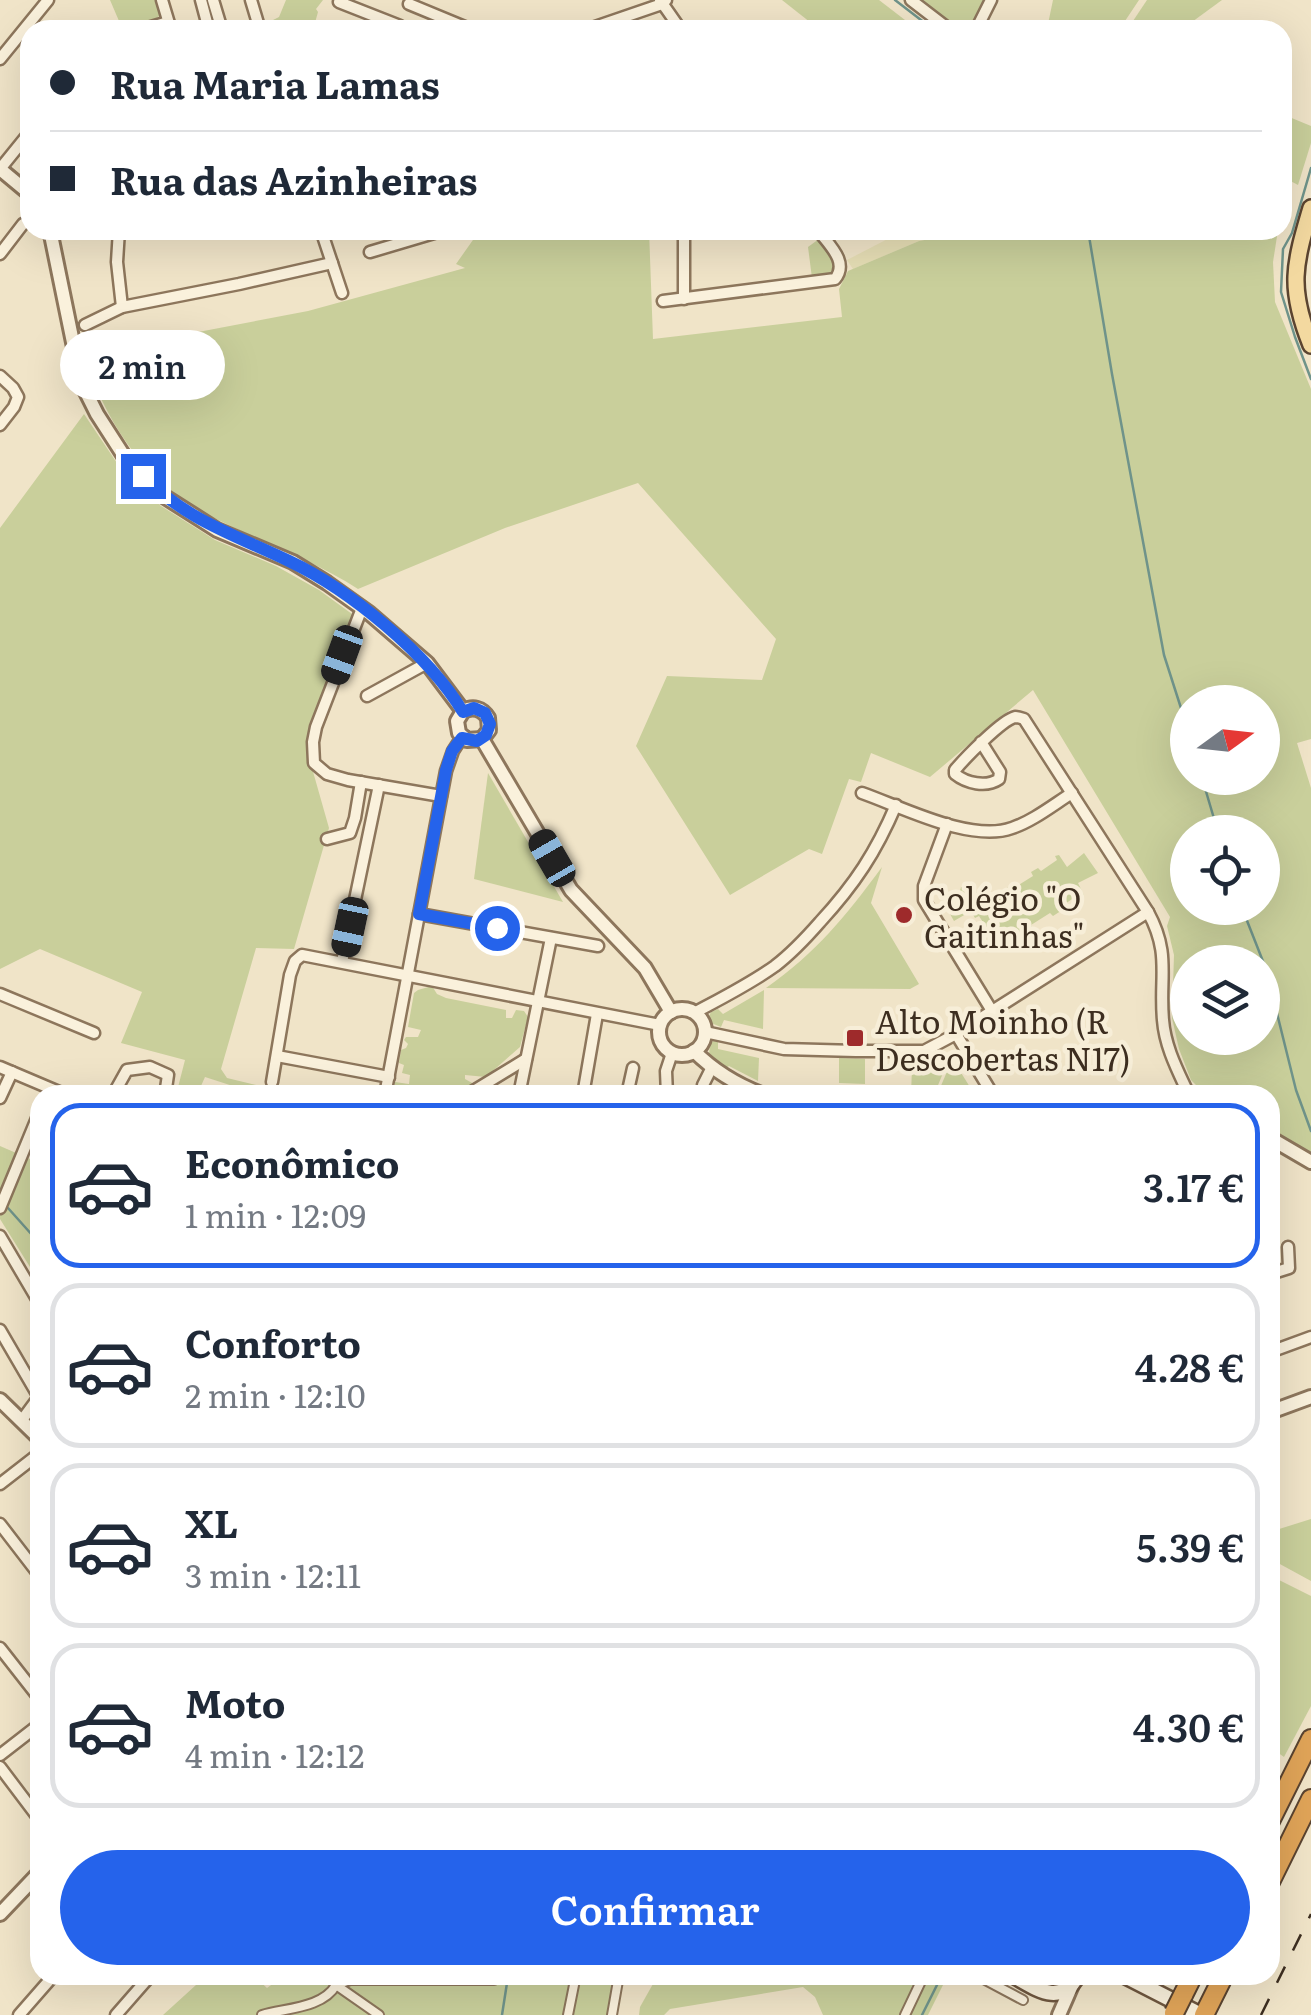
<!DOCTYPE html>
<html lang="pt">
<head>
<meta charset="utf-8">
<style>
	:root { --surface:#fff; --page:#f2f2f3; --text:#1f2937; --muted:#747a83; --line:#e0e1e3; --accent:#2563eb }
	body { margin:0; font-family:Literata,serif; background:var(--page); color:var(--text); height:100vh; display:flex; flex-direction:column; font-size:38px; white-space:nowrap }
	* { box-sizing:border-box; margin:0 }
	p { font-size:32px; color:var(--muted) }
	.icon { flex:none; width:55px; height:55px; fill:none; stroke:currentColor; stroke-width:2; stroke-linecap:round; stroke-linejoin:round }
	.map { position:relative; flex:1; overflow:hidden }
	.side { position:absolute; left:30px; top:1085px; width:1250px; height:900px; display:flex; flex-direction:column; background:var(--surface); border-radius:30px; box-shadow:0 10px 40px #0002 }
	.side>* { flex:none }
	.banner { position:absolute; left:20px; top:20px; width:1272px; height:220px; border-radius:30px; box-shadow:0 10px 40px #0002; display:grid; align-content:center; height:220px; padding:0 30px; background:var(--surface) }
	.needle { width:65px; rotate:75deg }
	.controls { position:absolute; left:1170px; top:685px; display:grid; gap:20px }
	.controls a { display:grid; place-items:center; width:110px; height:110px; border-radius:50%; background:var(--surface); box-shadow:0 10px 40px #0002; font-size:50px }
	.end { position:absolute; width:45px; height:45px; margin:-22px; border:12px solid #2563eb; background:#fff; box-shadow:0 0 0 5px #fff }
	.from { border-radius:50% }
	.bubble { position:absolute; height:70px; border-radius:35px; background:var(--surface); box-shadow:0 10px 40px #0002; font-size:32px; font-weight:600; line-height:70px; text-align:center }
	.car { position:absolute; width:30px; height:60px; margin:-30px -15px; border-radius:12px; box-shadow:0 0 8px 2px #0007; background:linear-gradient(#222 24%,#8ab4d8 0 40%,#222 0 76%,#8ab4d8 0 86%,#222 0) }
	.banner b { display:flex; align-items:center; gap:35px; height:95px; font-size:38px }
	.banner b+b { border-top:2px solid var(--line) }
	.banner i { width:25px; height:25px; background:var(--text) }
	ul { padding:18px 0 0; list-style:none }
	li { display:flex; align-items:center; gap:30px; height:165px; margin:0 20px 15px; padding:0 10px; border:5px solid var(--line); border-radius:30px }
	li div { flex:1 }
	li b { display:block; font-size:38px }
	li em { font-style:normal; font-weight:600 }
	li.active { border-color:var(--accent) }
	li>.icon { width:90px; height:90px; stroke-width:1.5 }
	.action { display:flex; gap:20px; margin-top:auto; padding:20px 30px }
	.action a { flex:1; height:115px; border-radius:60px; background:var(--accent); color:#fff; font-size:40px; font-weight:600; line-height:115px; text-align:center }
	.map>svg:first-child { display:block }
	.farmland { fill:#e6deb5 }
	.green { fill:#c9cf9b; fill-rule:evenodd }
	.lines { fill:none; stroke-linecap:round; stroke-linejoin:round }
	.stream { stroke:#6f938a; stroke-width:2.5 }
	.pedestrian-casing { stroke:#8d765c; stroke-width:12 }
	.minor-casing { stroke:#8d765c; stroke-width:15 }
	.tertiary-casing { stroke:#8d765c; stroke-width:18 }
	.secondary-casing { stroke:#6f573f; stroke-width:19 }
	.primary-casing { stroke:#5b4430; stroke-width:20 }
	.motorway-casing { stroke:#5b4430; stroke-width:22 }
	.pedestrian { stroke:#faf1dc; stroke-width:8 }
	.minor { stroke:#faf1dc; stroke-width:10 }
	.tertiary { stroke:#faf1dc; stroke-width:12 }
	.secondary { stroke:#faf1dc; stroke-width:14 }
	.primary { stroke:#f3d9a0; stroke-width:15 }
	.motorway { stroke:#e0a458; stroke-width:18 }
	.rail { stroke:#3d2e20; stroke-width:2.5; stroke-dasharray:18 18; stroke-linecap:butt }
	.motorway-bridge-casing { stroke:#5b4430; stroke-width:22; stroke-linecap:butt }
	.motorway-bridge { stroke:#e0a458; stroke-width:18 }
	.route { stroke:#2563eb; stroke-width:12 }
	.poi-dot { fill:#9e2a2b; stroke:#f7eed8; stroke-width:4 }
	.labels { text-anchor:middle; dominant-baseline:central; stroke-width:9; stroke-linejoin:round; paint-order:stroke }
	.poi-label { font-size:32px; fill:#3d2e20; stroke:#f7eed8; text-anchor:start }
</style>
</head>
<body>
<div class="map">
<svg width="1311" height="2015" viewBox="0 0 1311 2015">
	<rect width="100%" height="100%" fill="#f0e4c8"/>
	<!-- farmland -->
	<polygon class="farmland" points="905,230 978,230 919,241 853,269 847,260"/>
	<!-- green -->
	<g class="green">
		<polygon points="110,0 159,0 161,14 153,22 130,29 130,25 122,28"/>
		<polygon points="286,0 323,0 316,9 318,12 313,30 309,30 308,28 307,30 264,30 267,23 279,17"/>
		<polygon points="782,0 879,0 918,30 820,30"/>
		<polygon points="920,0 984,0 969,30 959,30"/>
		<polygon points="1053,0 1139,0 1119,30 1043,30 1048,24"/>
		<polygon points="1147,0 1222,0 1181,30 1127,30"/>
		<polygon points="1282,114 1311,126 1311,143 1298,185 1283,177"/>
		<path d="M480 230H649L653 339 842 317 839 289 848 271 919 241 978 230H1278L1273 262 1275 302 1311 389V739L1297 743 1311 788V1152L1270 1130V1095H1213L1198 1087 1191 1080 1179 1049 1172 1018 1174 955 1167 926 1170 917 1033 690 930 777 871 753 861 782 849 779 822 854 809 849 730 895 636 746 667 676 762 680 776 639 638 483 505 528 358 589C313 560 262 542 214 518 144 482 108 426 83 354L308 311 465 268 456 264ZM1188 702H1262V778H1188ZM1188 832H1262V908H1188ZM1188 962H1262V1038H1188Z"/>
		<path d="M819 239C826 250 840 262 832 274L812 278 808 247Z"/>
		<polygon points="84,414 119,466 161,506 215,540 276,566 319,590 352,614 310,761 329,828 294,949 256,948 221,1069 227,1078 297,1095 261,1095 205,1077 197,1095 176,1095 185,1060 121,1043 142,992 40,949 0,969 0,528"/>
		<polygon points="488,773 563,902 474,879"/>
		<polygon points="1084,853 1098,873 1078,883 1084,895 1081,898 1078,895 1062,906 1064,909 1053,916 1050,913 1031,925 1033,929 1022,936 1019,933 1002,943 1004,947 1000,949 979,916 975,918 971,911 954,921 950,914 966,901 960,891 961,887 996,899 998,894 1014,883 1017,886 1033,876 1031,872 1038,868 1041,871 1057,860 1055,856 1059,855 1067,867"/>
		<path d="M882 867 871 903 919 984 910 989 766 988C817 952 845 917 882 867Z"/>
		<polygon points="432,986 437,994 446,998 506,1010 506,1018 512,1018 516,1010 524,1011 528,1017 520,1047 486,1077 465,1075 465,1079 474,1084 456,1095 393,1095 395,1082 409,1084 410,1075 402,1073 404,1065 399,1063 401,1050 406,1048 408,1044 404,1040 406,1037 418,1037 421,1030 408,1027 414,993 418,990"/>
		<polygon points="764,990 763,1029 724,1020 721,1027 711,1023 709,1016 711,1012 718,1009 723,1014"/>
		<polygon points="713,1041 718,1042 718,1049 759,1058 758,1081 729,1066 726,1068 709,1054 710,1044"/>
		<polygon points="950,1056 934,1095 911,1095 912,1067 933,1063"/>
		<polygon points="839,1058 865,1059 865,1084 839,1083"/>
		<polygon points="952,1060 953,1060 975,1095 937,1095"/>
		<polygon points="40,1135 40,1283 0,1219 0,1146 30,1159"/>
		<polygon points="1311,1519 1311,1581 1278,1563 1276,1530"/>
		<polygon points="1271,1576 1311,1596 1311,1706 1284,1757 1270,1747"/>
		<path d="M207 1975H253L267 1988C286 1974 298 1972 320 1981L323 1975H622L616 2015H163Z"/>
		<polygon points="658,1975 948,1975 928,2015 823,2015 815,1997 803,1987 670,2009 664,2015 639,2015 640,2007"/>
	</g>
	<g class="lines">
		<!-- stream -->
		<g class="stream">
			<polyline points="895,0 934,30"/>
			<polyline points="1311,168 1292,233 1283,249 1281,292 1295,337 1311,379"/>
			<polyline points="1088,230 1112,374 1164,655 1188,730"/>
			<polyline points="1202,778 1218,832"/>
			<polyline points="1242,908 1266,969 1296,1090 1311,1131"/>
			<polyline points="8,1208 33,1236 40,1248"/>
			<polyline points="502,2015 507,1983"/>
			<polyline points="922,2015 942,1975"/>
		</g>
		<defs>
			<g id="pedestrian">
				<polyline points="976,1975 1023,2000"/>
				<polyline points="494,1979 576,1976"/>
				<polyline points="336,1985 350,1980 494,1980"/>
				<polyline points="336,1985 379,2015"/>
				<path d="M262 2015C286 2008 323 2008 336 1985"/>
				<polyline points="568,2015 576,1975"/>
				<polyline points="612,2015 619,1975"/>
				<polyline points="905,2015 924,1975"/>
			</g>
			<g id="minor">
				<polyline points="162,0 171,30"/>
				<polyline points="201,0 209,30"/>
				<polyline points="213,0 222,30"/>
				<polyline points="251,0 260,30"/>
				<polyline points="660,0 681,30"/>
				<polyline points="911,0 950,30"/>
				<polyline points="339,2 400,26"/>
				<polyline points="409,4 472,30"/>
				<polyline points="141,30 168,22"/>
				<polyline points="586,30 662,4 666,0"/>
				<polyline points="976,30 991,0"/>
				<polyline points="0,59 48,0"/>
				<polyline points="0,169 30,132"/>
				<polyline points="119,230 117,262 122,307"/>
				<polyline points="321,230 342,293"/>
				<polyline points="684,230 684,299"/>
				<polyline points="370,252 434,233 438,230"/>
				<polyline points="0,254 23,224 30,221"/>
				<path d="M663 301 835 279C849 262 829 245 818 230"/>
				<polyline points="85,325 122,307 239,284 332,263"/>
				<polyline points="0,376 13,388 18,397 14,407 0,425"/>
				<polyline points="362,608 316,727 313,742 314,763 327,774 348,780 441,796"/>
				<polyline points="367,696 427,663"/>
				<path d="M981 742 1000 772 999 779C986 788 966 783 955 774V770C965 758 1002 720 1015 717 1018 717 1021 718 1024 719L1148 912C1171 954 1159 977 1163 1020 1165 1047 1178 1071 1189 1095"/>
				<path d="M862 793C902 807 971 843 1012 828 1033 821 1053 805 1072 793"/>
				<polyline points="947,824 924,886 924,900 992,1011"/>
				<polyline points="327,839 350,833 355,818 361,782"/>
				<polyline points="419,914 598,946"/>
				<polyline points="342,962 379,785"/>
				<polyline points="0,994 94,1033"/>
				<path d="M694 1013C722 998 750 984 775 966 792 953 806 938 820 922 855 884 876 852 896 805"/>
				<polyline points="705,1032 784,1049 856,1051 924,1051 956,1034 1148,912"/>
				<polyline points="956,1034 993,1095"/>
				<polyline points="277,1056 389,1077"/>
				<polyline points="0,1067 66,1095"/>
				<polyline points="272,1082 290,975 295,961 302,955 660,1025"/>
				<polyline points="113,1095 127,1070 150,1067 168,1075 165,1095"/>
				<polyline points="385,1095 446,771 453,751 462,737"/>
				<polyline points="467,1095 526,1059"/>
				<polyline points="519,1095 551,938"/>
				<polyline points="583,1095 597,1014"/>
				<polyline points="627,1095 633,1068"/>
				<polyline points="667,1095 666,1071 672,1053"/>
				<polyline points="704,1095 703,1085 712,1067"/>
				<polyline points="0,1098 12,1072"/>
				<polyline points="0,1208 40,1111"/>
				<polyline points="0,1236 40,1304"/>
				<polyline points="1270,1274 1289,1268 1288,1247"/>
				<polyline points="0,1330 39,1397 22,1420"/>
				<polyline points="1270,1352 1311,1337"/>
				<polyline points="0,1484 40,1453"/>
				<polyline points="1270,1523 1272,1562 1270,1572"/>
				<polyline points="0,1524 40,1576"/>
				<polyline points="0,1648 40,1699"/>
				<polyline points="0,1755 40,1724"/>
				<polyline points="0,1767 40,1820"/>
				<polyline points="19,2015 54,1975"/>
				<polyline points="116,2015 151,1975"/>
			</g>
			<g id="tertiary">
				<polyline points="0,169 30,194"/>
				<polyline points="50,230 76,357 84,388 97,414 124,456 162,495 217,530 293,562 327,583 369,613 427,663 463,711"/>
				<path d="M463 711C473 706 482 708 488 718L489 730 482 739"/>
				<polyline points="463,711 457,721 459,733 467,740 482,739"/>
				<polyline points="482,739 571,890 645,968 671,1012"/>
				<circle cx="682" cy="1032" r="23"/>
				<path d="M694 1051C715 1072 737 1085 764 1095"/>
				<polyline points="1270,1138 1311,1162"/>
				<polyline points="0,1400 40,1439"/>
				<polyline points="1270,1412 1311,1397"/>
				<polyline points="0,1914 40,1872"/>
				<polyline points="1059,2015 1072,1985"/>
			</g>
			<g id="secondary">
				<path d="M1012 1975C1036 1988 1060 2008 1078 1975"/>
				<polyline points="1123,1975 1201,2015"/>
			</g>
			<path id="primary" d="M1311 208C1294 265 1288 288 1311 345"/>
			<g id="motorway">
				<polyline points="1270,1821 1311,1739"/>
				<polyline points="1270,1882 1311,1799"/>
				<polyline points="1183,1995 1193,1975"/>
				<polyline points="1204,2015 1224,1975"/>
			</g>
		</defs>
		<!-- pedestrian casing -->
		<use href="#pedestrian" class="pedestrian-casing"/>
		<!-- minor casing -->
		<use href="#minor" class="minor-casing"/>
		<!-- tertiary casing -->
		<use href="#tertiary" class="tertiary-casing"/>
		<!-- secondary casing -->
		<use href="#secondary" class="secondary-casing"/>
		<!-- primary casing -->
		<use href="#primary" class="primary-casing"/>
		<!-- motorway casing -->
		<use href="#motorway" class="motorway-casing"/>
		<!-- pedestrian -->
		<use href="#pedestrian" class="pedestrian"/>
		<!-- minor -->
		<use href="#minor" class="minor"/>
		<!-- tertiary -->
		<use href="#tertiary" class="tertiary"/>
		<!-- secondary -->
		<use href="#secondary" class="secondary"/>
		<!-- primary -->
		<use href="#primary" class="primary"/>
		<!-- motorway -->
		<use href="#motorway" class="motorway"/>
		<!-- rail -->
		<polyline class="rail" points="1261,2015 1311,1914"/>
		<defs>
			<polyline id="motorway-bridge" points="1174,2013 1183,1995"/>
		</defs>
		<!-- motorway-bridge casing -->
		<use href="#motorway-bridge" class="motorway-bridge-casing"/>
		<!-- motorway-bridge -->
		<use href="#motorway-bridge" class="motorway-bridge"/>
	</g>
	<g class="lines">
		<!-- route -->
		<path class="route" d="M143 476C186 520 235 535 289 561 350 590 428 654 463 712L474 708 485 713 490 724 486 735 477 741 462 738 452 751 446 770 419 914 497 928"/>
	</g>
	<!-- markers -->
	<g class="poi-dot">
		<circle cx="904" cy="915" r="10"/>
		<rect x="845" y="1028" width="20" height="20" rx="5"/>
	</g>
	<g class="labels">
		<!-- poi labels -->
		<g class="poi-label">
			<text x="924" y="897">Colégio "O<tspan x="924" dy="37">Gaitinhas"</tspan></text>
			<text x="875" y="1020">Alto Moinho (R<tspan x="875" dy="37">Descobertas N17)</tspan></text>
		</g>
	</g>
</svg>
<div class="controls">
<a><svg class="needle" viewBox="-14 -14 28 28"><path d="M0-13l5 13h-10z" fill="#e53935"/><path d="M0 13l5-13h-10z" fill="#747a83"/></svg></a>
<a><svg class="icon" aria-label="locate" viewBox="0 0 24 24"><circle cx="12" cy="12" r="6"/><path d="M12 2v4M12 18v4M2 12h4M18 12h4"/></svg></a>
<a><svg class="icon" aria-label="layers" viewBox="0 0 24 24"><path d="M12 4l9 5-9 5-9-5zM3 14l9 5 9-5"/></svg></a>
</div>
<i class="end from" style="left:497px;top:928px"></i>
<i class="end" style="left:143px;top:476px"></i>
<div class="bubble" style="left:60px;top:330px;width:165px">2 min</div>
<i class="car" style="left:342px;top:655px;rotate:200deg"></i>
<i class="car" style="left:552px;top:858px;rotate:330deg"></i>
<i class="car" style="left:350px;top:927px;rotate:192deg"></i>
<div class="banner">
<b><i class="from"></i>Rua Maria Lamas</b>
<b><i></i>Rua das Azinheiras</b>
</div>
<section class="side">
<ul>
<li class="active"><svg class="icon" aria-label="car" viewBox="0 0 24 24"><path d="M5 17H2v-5l4-1 3-4h7l3 4 3 1v5h-3M9 17h6M6 11h13"/><circle cx="7" cy="17" r="2"/><circle cx="17" cy="17" r="2"/></svg><div><b>Econômico</b><p>1 min · 12:09</p></div><em>3.17 €</em></li>
<li><svg class="icon" aria-label="car" viewBox="0 0 24 24"><path d="M5 17H2v-5l4-1 3-4h7l3 4 3 1v5h-3M9 17h6M6 11h13"/><circle cx="7" cy="17" r="2"/><circle cx="17" cy="17" r="2"/></svg><div><b>Conforto</b><p>2 min · 12:10</p></div><em>4.28 €</em></li>
<li><svg class="icon" aria-label="car" viewBox="0 0 24 24"><path d="M5 17H2v-5l4-1 3-4h7l3 4 3 1v5h-3M9 17h6M6 11h13"/><circle cx="7" cy="17" r="2"/><circle cx="17" cy="17" r="2"/></svg><div><b>XL</b><p>3 min · 12:11</p></div><em>5.39 €</em></li>
<li><svg class="icon" aria-label="car" viewBox="0 0 24 24"><path d="M5 17H2v-5l4-1 3-4h7l3 4 3 1v5h-3M9 17h6M6 11h13"/><circle cx="7" cy="17" r="2"/><circle cx="17" cy="17" r="2"/></svg><div><b>Moto</b><p>4 min · 12:12</p></div><em>4.30 €</em></li>
</ul>
<div class="action"><a>Confirmar</a></div>
</section>
</div>
</body>
</html>
